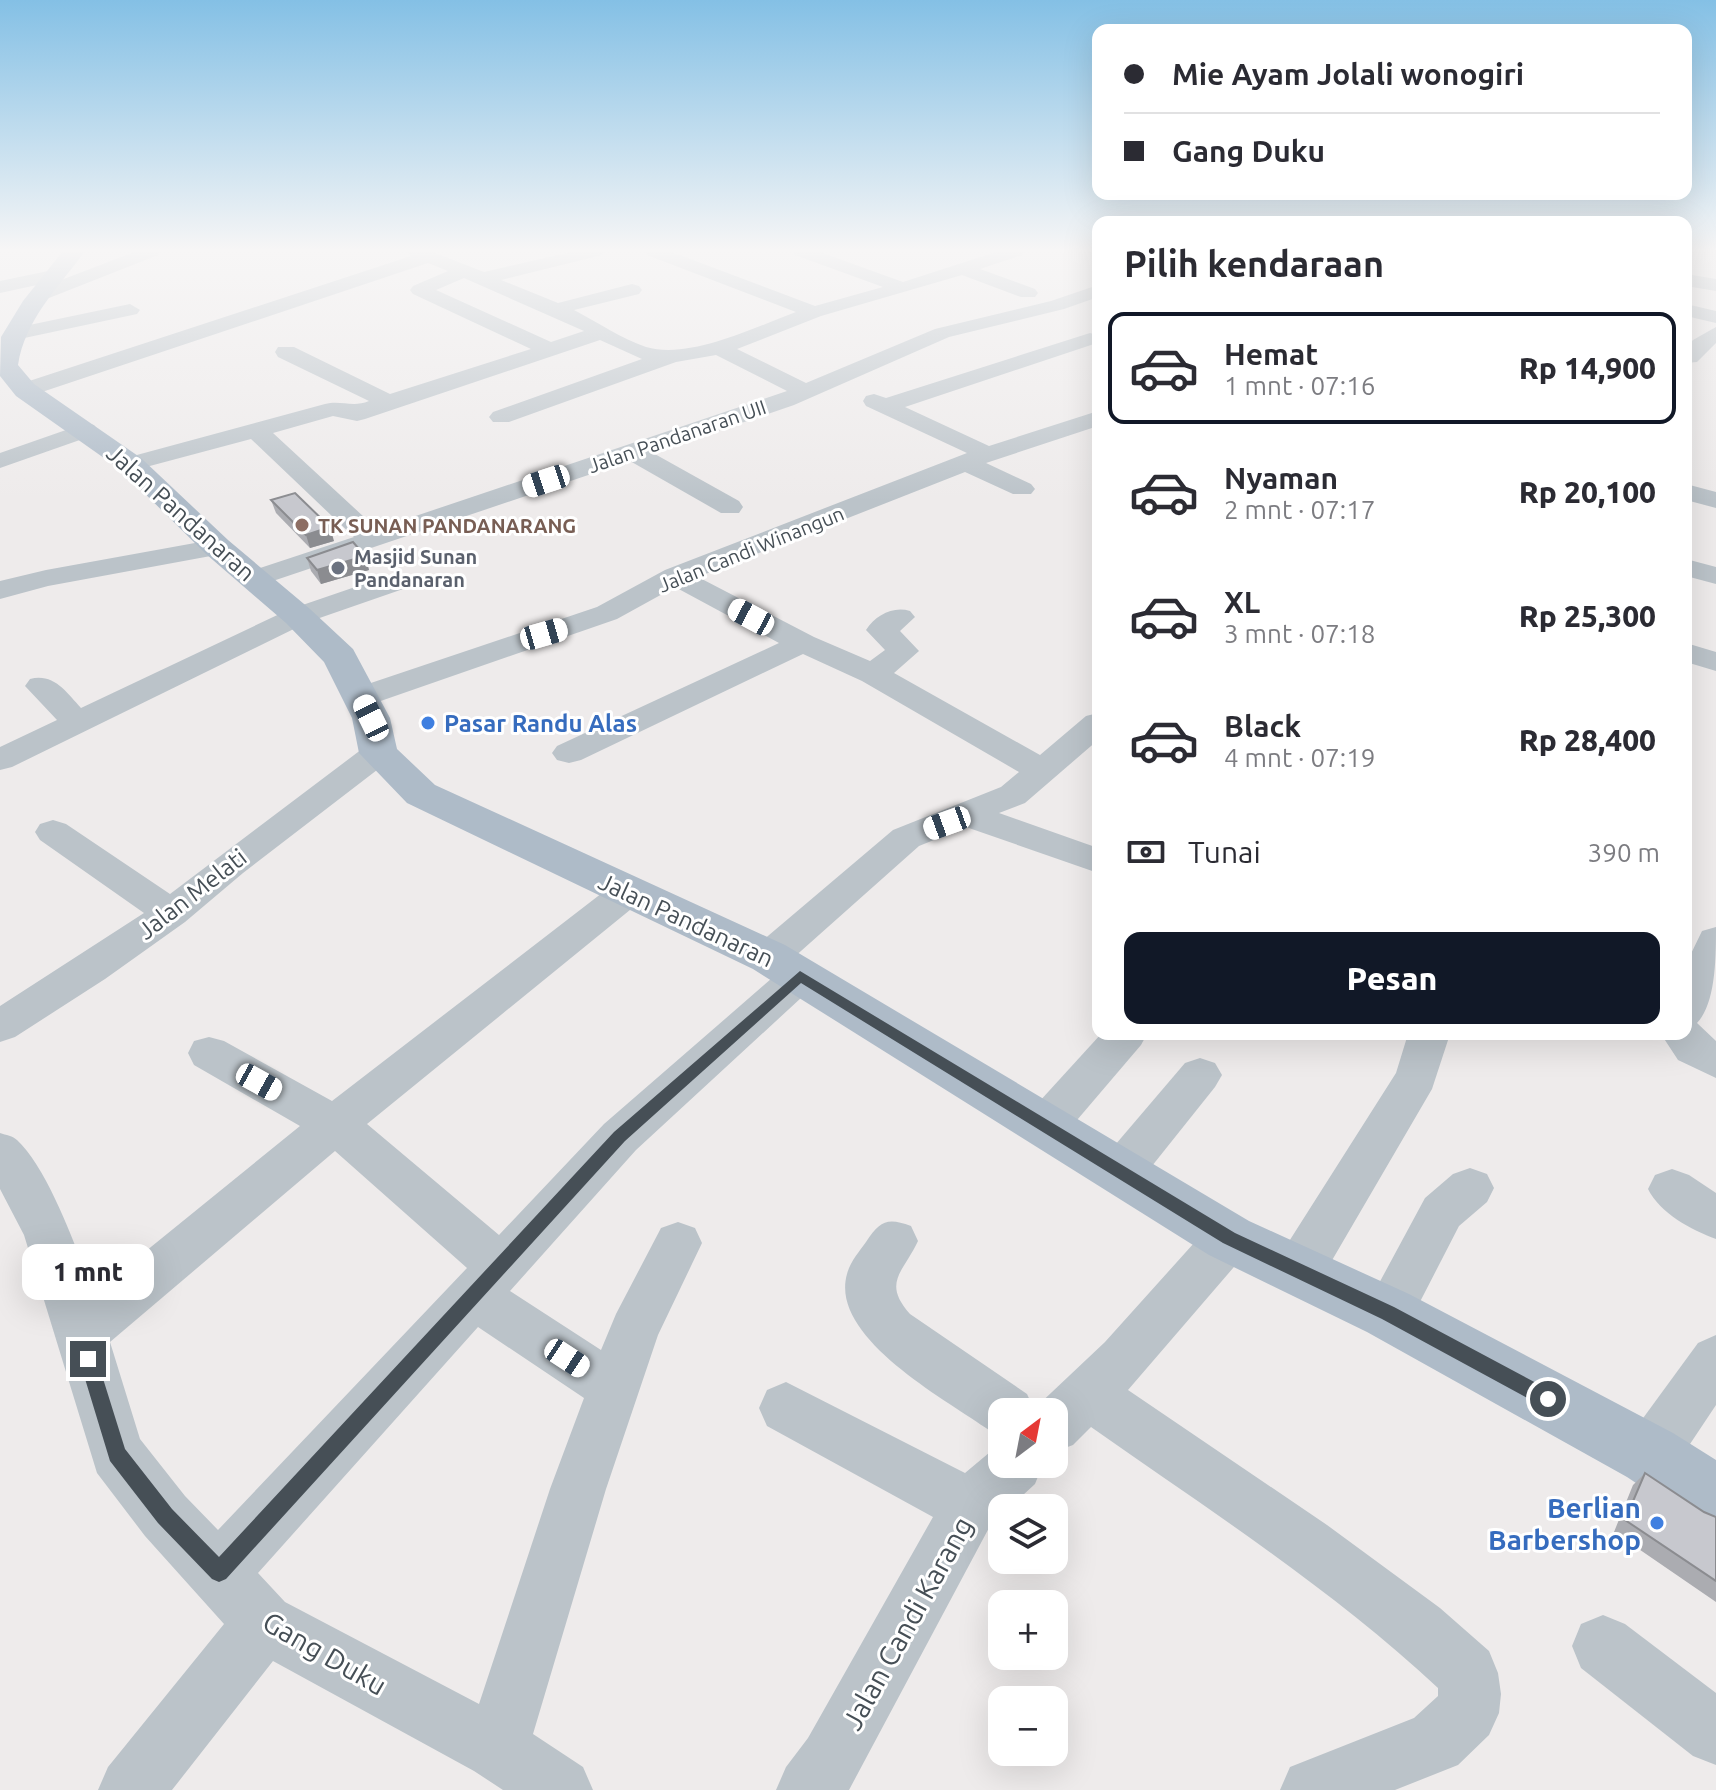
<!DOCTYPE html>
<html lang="id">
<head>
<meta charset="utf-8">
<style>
	:root { --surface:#fff; --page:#f2f2f3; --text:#2b2b33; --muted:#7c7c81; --line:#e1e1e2; --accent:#111827 }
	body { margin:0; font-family:Ubuntu,sans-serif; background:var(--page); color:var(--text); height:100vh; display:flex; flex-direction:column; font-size:30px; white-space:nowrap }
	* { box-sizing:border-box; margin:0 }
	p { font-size:26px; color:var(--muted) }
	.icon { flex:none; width:44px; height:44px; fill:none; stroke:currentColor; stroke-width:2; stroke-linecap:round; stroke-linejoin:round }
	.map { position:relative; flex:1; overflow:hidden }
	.panel { position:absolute; left:1092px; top:216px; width:600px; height:824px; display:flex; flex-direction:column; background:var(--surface); border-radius:16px; box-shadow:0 8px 32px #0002 }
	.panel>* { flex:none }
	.hud { position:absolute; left:1092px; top:24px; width:600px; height:176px; border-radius:16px; box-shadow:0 8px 32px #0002; display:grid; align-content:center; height:176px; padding:0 32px; background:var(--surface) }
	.needle { width:52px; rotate:32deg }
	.buttons { position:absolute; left:988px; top:1398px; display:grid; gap:16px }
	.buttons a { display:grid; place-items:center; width:80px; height:80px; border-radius:16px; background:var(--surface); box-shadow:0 8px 32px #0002; font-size:40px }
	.end { position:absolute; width:36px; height:36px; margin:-18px; border:10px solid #464f56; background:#fff; box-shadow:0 0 0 4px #fff }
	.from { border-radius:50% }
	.bubble { position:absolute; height:56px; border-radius:16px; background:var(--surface); box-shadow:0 8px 32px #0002; font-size:26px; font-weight:800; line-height:56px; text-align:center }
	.car { position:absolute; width:24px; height:48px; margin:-24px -12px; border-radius:10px; box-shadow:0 0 6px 2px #0007; background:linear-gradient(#fff 24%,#345 0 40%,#fff 0 76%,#345 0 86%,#fff 0) }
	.hud b { display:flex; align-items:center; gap:28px; height:76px; font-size:30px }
	.hud b+b { border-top:2px solid var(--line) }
	.hud i { width:20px; height:20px; background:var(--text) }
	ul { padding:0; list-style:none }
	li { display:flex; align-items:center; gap:24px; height:112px; margin:0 16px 12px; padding:0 16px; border:4px solid transparent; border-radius:16px }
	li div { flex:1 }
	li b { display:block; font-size:30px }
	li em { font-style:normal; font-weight:800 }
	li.selected { border-color:var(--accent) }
	li>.icon { width:72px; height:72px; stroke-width:1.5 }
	h2 { padding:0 32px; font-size:36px; line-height:96px }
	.pay { display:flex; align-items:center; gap:20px; height:88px; padding:0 32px; font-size:30px }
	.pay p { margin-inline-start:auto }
	.button { display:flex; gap:16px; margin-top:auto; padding:16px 32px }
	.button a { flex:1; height:92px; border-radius:16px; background:var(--accent); color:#fff; font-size:32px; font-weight:800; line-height:92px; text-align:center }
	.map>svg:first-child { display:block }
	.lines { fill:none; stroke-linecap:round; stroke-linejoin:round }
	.minor { fill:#bbc3c9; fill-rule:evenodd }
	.major { fill:#aebbc8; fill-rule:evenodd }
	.wall { fill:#abacb1 }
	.shaded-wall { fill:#8b8c90 }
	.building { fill:#c7c8ce; stroke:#8b8c90; stroke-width:2 }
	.route { fill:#464f56 }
	.education-dot { fill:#8d6e63; stroke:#fff; stroke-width:3 }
	.worship-dot { fill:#6b7280; stroke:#fff; stroke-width:3 }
	.shop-dot { fill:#3f7fe0; stroke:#fff; stroke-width:3 }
	.labels { text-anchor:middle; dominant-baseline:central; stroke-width:6; stroke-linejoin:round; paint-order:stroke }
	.far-street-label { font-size:20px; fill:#464f56; stroke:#fff }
	.far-education-label { font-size:20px; font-weight:bold; fill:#785e54; stroke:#fff; text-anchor:start }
	.far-worship-label { font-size:20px; font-weight:bold; fill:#5b616d; stroke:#fff; text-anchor:start }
	.street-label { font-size:24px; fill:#464f56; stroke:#fff }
	.shop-label { font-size:24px; font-weight:bold; fill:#366cbe; stroke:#fff; text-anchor:start }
	.near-shop-label { font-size:28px; font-weight:bold; fill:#366cbe; stroke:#fff; text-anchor:end }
	.near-street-label { font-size:28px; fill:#464f56; stroke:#fff }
</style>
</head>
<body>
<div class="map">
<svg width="1716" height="1790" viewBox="0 0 1716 1790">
	<rect width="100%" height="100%" fill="#eeebeb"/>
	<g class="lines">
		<!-- minor -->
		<g class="minor">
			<polygon points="137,251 161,251 158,255 49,298 35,298 32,294 35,290"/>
			<path d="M406 251H430L484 272 575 251H605L602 255 501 280 558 303 632 284 639 286 642 290 639 294 574 310C597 322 622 339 646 347 690 360 755 327 796 312L647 255 644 251H669L815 306 883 287 795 255 792 251H817L903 282 999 251H1025L1022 255 980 269 1035 289 1038 293 1035 297H1021L962 275 821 316 737 349 806 383 935 329 1051 301 1098 285V297L1064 309 949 337 794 405 653 453 739 501 743 507 739 513H721L630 461 255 587 245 585 241 579 245 573 354 537 251 439 131 471 122 469 119 464 122 459 325 404C341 400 353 408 369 401L278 357 275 352 278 347H294L390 394 531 349 413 294 410 290 413 286 448 271 428 263 33 395 25 397 14 390 17 385 411 256ZM464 278 584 331 551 342 436 290ZM600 340 642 359 493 412 489 417 493 422H509L676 362 716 355 787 391 377 529 273 433 333 416 357 421 365 419Z"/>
			<polygon points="1088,251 1098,251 1098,256 1091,255"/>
			<polygon points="53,270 62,276 60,280 0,293 0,281"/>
			<polygon points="1686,274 1716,279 1716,291 1686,286"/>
			<polygon points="130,304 140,310 137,314 15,340 5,334 15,328"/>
			<polygon points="1686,304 1716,311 1716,323 1686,316"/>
			<polygon points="1716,327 1716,343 1697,362 1686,363 1686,347 1693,340"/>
			<path d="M1090 333 1097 335V343L905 407 989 446 1098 411V426L986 463 1031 484 1035 489 1031 494H1013L965 472 698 577 814 637 870 661 885 650 866 630C876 615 893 606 910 611L915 617 900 631 919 651 894 673 1040 755 1086 716 1098 713V740L1025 803 999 813 1098 848V873L966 827 919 846 783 967 769 971 755 967 749 957 755 947 893 830 1001 787 1019 772 862 681 803 654 581 760 569 763 557 760 552 753 557 746 779 643 675 587 617 619 372 704 361 707 350 704 345 697 350 690 597 607 665 570 967 453 866 406 863 401 866 396 874 394 886 398Z"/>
			<polygon points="86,423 94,425 98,430 94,435 0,468 0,453"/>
			<polygon points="1686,484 1716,492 1716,508 1686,500"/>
			<polygon points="217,539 227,541 231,547 227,553 48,586 0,599 0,581 46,570"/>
			<polygon points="1686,559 1716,567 1716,584 1686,576"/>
			<path d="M396 573 406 576 410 582 406 588 308 622 12 767 0 770V747L57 720 25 686 30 679C54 673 66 692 81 708L288 610Z"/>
			<polygon points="1686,643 1716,652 1716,671 1686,662"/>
			<polygon points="378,743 390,746 395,753 390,760 243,873 185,922 105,979 15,1037 0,1042 0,1006 144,913 40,840 35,832 40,824 53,820 66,824 170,894 366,746"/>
			<path d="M628 879 641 883 647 892 641 901 367 1124 499 1235 604 1124 786 966 800 961 814 966 820 976 814 986 636 1150 510 1291 601 1350 616 1314 661 1228 678 1222 695 1228 702 1243 658 1335 606 1489 533 1734 583 1767 593 1790H503L474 1771 273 1661 172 1790H98L108 1767 224 1624 145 1536 97 1473 24 1235 0 1189V1133C6 1135 13 1136 17 1140 48 1168 79 1254 93 1294L300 1126 194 1065 188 1053 194 1041 209 1037 224 1041 332 1101 615 883ZM335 1151 467 1268 218 1530 185 1496 140 1439 110 1342ZM478 1327 584 1398 550 1489 479 1704 285 1602 258 1573Z"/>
			<path d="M1716 927C1716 957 1716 1003 1697 1023L1716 1041V1078L1678 1060 1661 1034H1686V964L1702 931Z"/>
			<polygon points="1101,1034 1147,1034 1141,1045 1060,1140 1044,1145 1028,1140 1021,1127 1028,1114"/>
			<polygon points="1408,1034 1450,1034 1432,1089 1317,1286 1299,1292 1281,1286 1274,1270 1281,1254 1396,1073"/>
			<polygon points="1200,1058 1215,1063 1222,1075 1215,1087 1136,1186 1120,1191 1104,1186 1097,1172 1104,1158 1185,1063"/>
			<polygon points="1470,1168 1487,1174 1494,1188 1487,1202 1459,1226 1406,1329 1388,1336 1370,1329 1363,1313 1425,1198 1453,1174"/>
			<path d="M1672 1169 1689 1175 1716 1193V1239C1691 1230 1660 1213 1648 1189L1655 1175Z"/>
			<path d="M1229 1217 1246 1223 1253 1238 1246 1253 1128 1390 1327 1525 1440 1608 1489 1651 1498 1673 1501 1694 1499 1713 1489 1735 1458 1765 1395 1790H1280L1290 1767 1414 1718 1438 1696V1688C1332 1589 1209 1510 1091 1427L1073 1445 1054 1452V1412H1002V1436L989 1430C945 1399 829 1337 847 1274 850 1262 859 1252 866 1242 880 1221 887 1217 911 1226L918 1241C903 1273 882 1282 910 1314L1027 1394 1034 1409 1105 1342 1212 1223Z"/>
			<polygon points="1716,1335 1716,1405 1670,1474 1650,1482 1630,1474 1622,1455 1630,1436 1698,1343"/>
			<polygon points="786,1382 965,1473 1002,1442 1002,1464 1043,1464 1035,1484 1009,1508 1002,1508 1002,1515 990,1526 849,1790 776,1790 786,1767 808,1738 933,1517 767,1426 759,1408 767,1390"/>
			<polygon points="1603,1615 1625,1624 1716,1693 1716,1765 1693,1756 1581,1668 1572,1646 1581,1624"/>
		</g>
		<!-- major -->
		<path class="major" d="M63 251H85C59 287 25 319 18 365L34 384 141 458 228 540 310 609 353 649 390 718 397 749 435 785 785 945 1249 1221 1409 1294 1673 1433 1716 1460V1531L1693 1521 1627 1477 1367 1332 1209 1255 753 969 407 803 359 753 352 718 324 662 286 623 206 554 121 470 16 396 0 376 1 337 23 301Z"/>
	</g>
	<!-- wall -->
	<g class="wall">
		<polygon points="271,500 334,541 310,548 276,513"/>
		<polygon points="365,556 369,570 321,584 311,571 307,558"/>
		<polygon points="1645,1473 1704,1512 1716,1517 1716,1602 1614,1532 1633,1485"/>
	</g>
	<!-- shaded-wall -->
	<g class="shaded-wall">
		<polygon points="330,527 334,541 310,548 306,535"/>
		<polygon points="365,556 369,570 321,584 317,570"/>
	</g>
	<!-- building -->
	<g class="building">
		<polygon points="295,493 330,527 306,535 271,500"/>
		<polygon points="353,542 365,556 317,570 307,558"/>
		<polygon points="1645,1473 1704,1512 1716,1517 1716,1581 1625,1520"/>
	</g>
	<!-- sky -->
	<linearGradient id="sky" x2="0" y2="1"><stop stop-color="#84c0e5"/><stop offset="0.5" stop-color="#f7f6f6"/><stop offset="1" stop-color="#f7f6f6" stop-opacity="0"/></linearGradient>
	<rect width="1716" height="501" fill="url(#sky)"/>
	<!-- route -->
	<polygon class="route" points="800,971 1235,1233 1394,1307 1555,1393 1557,1399 1555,1406 1548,1408 1542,1406 1382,1319 1223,1243 801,983 625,1141 226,1579 219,1582 212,1579 158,1523 110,1461 79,1359 82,1353 88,1350 95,1353 125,1449 172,1509 219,1557 614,1132"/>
	<!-- markers -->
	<circle class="education-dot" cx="302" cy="525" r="8"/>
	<circle class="worship-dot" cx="338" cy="568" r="8"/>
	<g class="shop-dot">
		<circle cx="428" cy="723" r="8"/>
		<circle cx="1657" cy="1523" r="8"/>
	</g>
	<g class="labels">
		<!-- far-street labels -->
		<g class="far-street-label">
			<text transform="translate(677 436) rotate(-19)">Jalan Pandanaran UII</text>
			<text transform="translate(751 549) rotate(-22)">Jalan Candi Winangun</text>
		</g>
		<!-- far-education labels -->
		<g class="far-education-label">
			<text x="318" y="525">TK SUNAN PANDANARANG</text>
		</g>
		<!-- far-worship labels -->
		<g class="far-worship-label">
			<text x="354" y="556">Masjid Sunan<tspan x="354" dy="23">Pandanaran</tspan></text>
		</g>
		<!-- street labels -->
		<g class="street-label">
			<text transform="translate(181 513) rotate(42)">Jalan Pandanaran</text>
			<text transform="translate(192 894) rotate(-38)">Jalan Melati</text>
			<text transform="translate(686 920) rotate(25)">Jalan Pandanaran</text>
		</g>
		<!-- shop labels -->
		<g class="shop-label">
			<text x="444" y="723">Pasar Randu Alas</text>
		</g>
		<!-- near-shop labels -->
		<g class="near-shop-label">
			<text x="1641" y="1507">Berlian<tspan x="1641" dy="32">Barbershop</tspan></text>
		</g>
		<!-- near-street labels -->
		<g class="near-street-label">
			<text transform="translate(907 1623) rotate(-61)">Jalan Candi Karang</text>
			<text transform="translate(325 1653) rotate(30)">Gang Duku</text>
		</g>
	</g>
</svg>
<div class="buttons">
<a><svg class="needle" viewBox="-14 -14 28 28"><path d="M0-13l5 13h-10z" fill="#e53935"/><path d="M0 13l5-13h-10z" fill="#7c7c81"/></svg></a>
<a><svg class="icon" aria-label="layers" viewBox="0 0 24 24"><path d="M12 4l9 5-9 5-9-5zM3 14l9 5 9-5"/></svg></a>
<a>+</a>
<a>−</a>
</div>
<i class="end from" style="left:1548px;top:1399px"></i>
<i class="end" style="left:88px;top:1359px"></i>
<div class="bubble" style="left:22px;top:1244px;width:132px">1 mnt</div>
<i class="car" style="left:546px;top:481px;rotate:252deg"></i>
<i class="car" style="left:751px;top:617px;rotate:298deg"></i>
<i class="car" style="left:544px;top:634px;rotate:74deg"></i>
<i class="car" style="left:371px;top:718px;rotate:334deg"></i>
<i class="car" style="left:947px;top:823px;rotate:250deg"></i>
<i class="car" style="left:259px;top:1082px;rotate:119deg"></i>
<i class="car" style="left:567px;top:1358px;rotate:123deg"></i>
<div class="hud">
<b><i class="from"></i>Mie Ayam Jolali wonogiri</b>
<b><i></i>Gang Duku</b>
</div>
<section class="panel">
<h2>Pilih kendaraan</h2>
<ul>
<li class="selected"><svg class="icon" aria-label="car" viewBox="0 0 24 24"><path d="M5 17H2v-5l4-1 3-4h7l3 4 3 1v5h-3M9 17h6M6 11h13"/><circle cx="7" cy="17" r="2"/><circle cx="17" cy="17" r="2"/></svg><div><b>Hemat</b><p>1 mnt · 07:16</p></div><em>Rp 14,900</em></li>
<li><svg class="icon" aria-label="car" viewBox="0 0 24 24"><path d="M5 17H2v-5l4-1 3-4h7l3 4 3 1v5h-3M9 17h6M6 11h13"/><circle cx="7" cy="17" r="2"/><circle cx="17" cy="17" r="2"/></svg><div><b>Nyaman</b><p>2 mnt · 07:17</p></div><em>Rp 20,100</em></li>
<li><svg class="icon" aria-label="car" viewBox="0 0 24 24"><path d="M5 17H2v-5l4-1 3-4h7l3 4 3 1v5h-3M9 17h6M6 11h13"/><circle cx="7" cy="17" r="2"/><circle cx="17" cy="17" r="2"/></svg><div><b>XL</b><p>3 mnt · 07:18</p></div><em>Rp 25,300</em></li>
<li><svg class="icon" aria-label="car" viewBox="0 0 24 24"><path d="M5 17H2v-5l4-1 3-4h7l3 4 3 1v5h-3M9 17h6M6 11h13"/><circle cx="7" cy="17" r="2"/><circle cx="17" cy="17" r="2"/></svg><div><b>Black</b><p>4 mnt · 07:19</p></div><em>Rp 28,400</em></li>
</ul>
<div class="pay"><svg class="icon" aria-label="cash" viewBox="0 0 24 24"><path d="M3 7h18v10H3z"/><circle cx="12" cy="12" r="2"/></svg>Tunai<p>390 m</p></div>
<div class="button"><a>Pesan</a></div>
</section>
</div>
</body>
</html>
